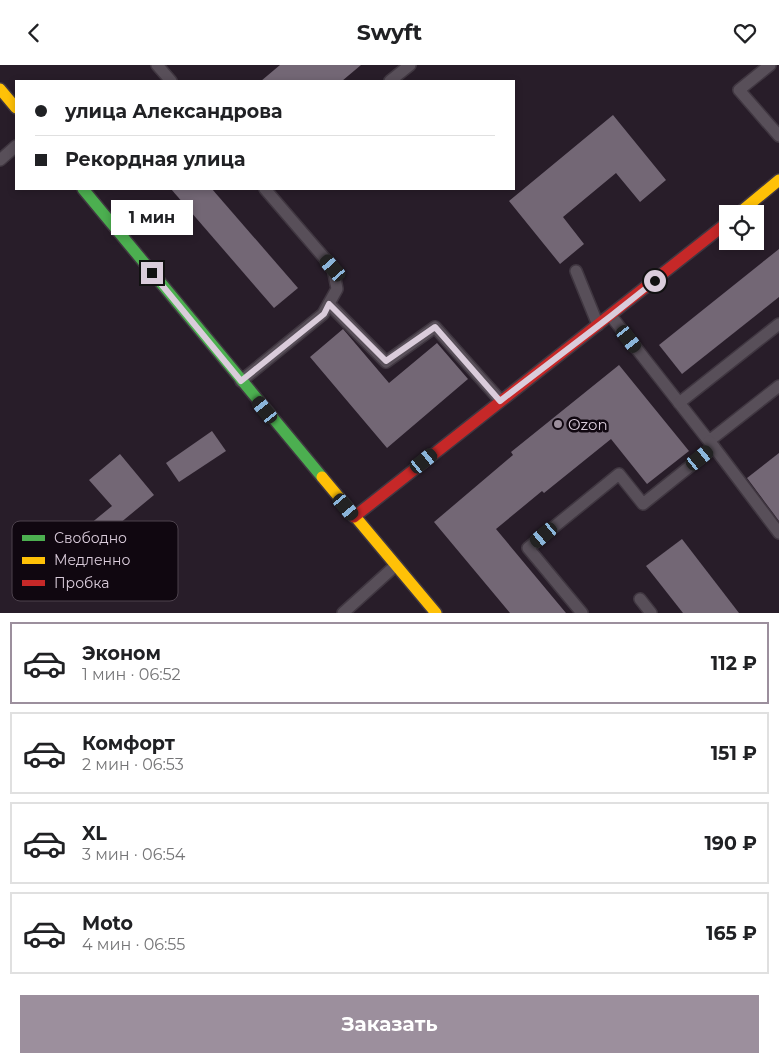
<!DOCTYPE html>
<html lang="ru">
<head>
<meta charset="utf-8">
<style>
	:root { --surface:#fff; --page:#f6f6f6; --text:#202124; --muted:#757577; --line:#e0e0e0; --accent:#9c8f9d }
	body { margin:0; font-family:Montserrat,sans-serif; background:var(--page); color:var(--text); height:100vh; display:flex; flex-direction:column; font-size:19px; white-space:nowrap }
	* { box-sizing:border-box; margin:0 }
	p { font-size:16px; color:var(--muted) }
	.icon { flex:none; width:28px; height:28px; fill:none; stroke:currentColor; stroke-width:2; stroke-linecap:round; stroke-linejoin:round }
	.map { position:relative; height:548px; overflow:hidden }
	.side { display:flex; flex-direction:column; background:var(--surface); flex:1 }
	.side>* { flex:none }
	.top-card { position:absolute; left:15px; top:15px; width:500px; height:110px; border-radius:0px; box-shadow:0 2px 8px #0003; display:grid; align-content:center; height:110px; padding:0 20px; background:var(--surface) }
	.buttons { position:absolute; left:719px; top:140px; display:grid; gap:10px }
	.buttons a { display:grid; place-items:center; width:45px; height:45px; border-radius:0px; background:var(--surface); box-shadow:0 2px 8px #0003; font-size:25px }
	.end { position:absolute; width:22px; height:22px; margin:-11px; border:6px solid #daccdb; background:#111; box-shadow:0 0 0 2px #111 }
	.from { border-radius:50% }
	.bubble { position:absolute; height:35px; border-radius:0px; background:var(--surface); box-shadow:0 2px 8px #0003; font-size:16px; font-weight:700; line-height:35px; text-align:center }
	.car { position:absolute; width:15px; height:30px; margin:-15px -8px; border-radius:6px; box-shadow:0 0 4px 1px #0007; background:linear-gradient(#222 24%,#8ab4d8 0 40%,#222 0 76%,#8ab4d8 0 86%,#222 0) }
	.top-card b { display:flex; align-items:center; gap:18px; height:48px; font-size:19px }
	.top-card b+b { border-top:1px solid var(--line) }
	.top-card i { width:12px; height:12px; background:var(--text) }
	ul { padding:9px 0 0; list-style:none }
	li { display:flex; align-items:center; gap:15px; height:82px; margin:0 10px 8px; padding:0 10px; border:2px solid var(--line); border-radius:0px }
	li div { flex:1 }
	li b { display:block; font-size:19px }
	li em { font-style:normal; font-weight:700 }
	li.on { border-color:var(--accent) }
	li>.icon { width:45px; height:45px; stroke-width:1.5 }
	.action { display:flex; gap:10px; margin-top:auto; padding:10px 20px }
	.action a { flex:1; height:58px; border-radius:0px; background:var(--accent); color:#fff; font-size:20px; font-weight:700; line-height:58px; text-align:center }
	header { display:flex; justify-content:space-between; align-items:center; height:65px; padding:0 20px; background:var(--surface); font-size:22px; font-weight:700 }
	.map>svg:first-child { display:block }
	.building { fill:#736775 }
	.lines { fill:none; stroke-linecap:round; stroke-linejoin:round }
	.lane-casing { stroke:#403741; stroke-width:14 }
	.fast-casing { stroke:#403741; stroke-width:14 }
	.slow-casing { stroke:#403741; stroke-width:14 }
	.jam-casing { stroke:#403741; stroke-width:14 }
	.lane { stroke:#584f59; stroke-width:11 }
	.fast { stroke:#4caf50; stroke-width:11 }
	.slow { stroke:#ffc107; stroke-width:11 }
	.jam { stroke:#c62828; stroke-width:11 }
	.route { stroke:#daccdb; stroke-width:6 }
	.poi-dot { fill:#9c8f9d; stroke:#100710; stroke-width:2 }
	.labels { text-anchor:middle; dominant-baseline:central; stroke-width:5; stroke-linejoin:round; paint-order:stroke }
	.poi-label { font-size:15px; fill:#daccdb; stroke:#100710; text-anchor:start }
	.key { fill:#100710; stroke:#4d424d; stroke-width:1 }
	.key-label { font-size:14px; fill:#daccdb }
</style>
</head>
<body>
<header><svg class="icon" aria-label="back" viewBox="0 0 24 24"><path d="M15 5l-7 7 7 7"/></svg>Swyft<svg class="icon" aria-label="heart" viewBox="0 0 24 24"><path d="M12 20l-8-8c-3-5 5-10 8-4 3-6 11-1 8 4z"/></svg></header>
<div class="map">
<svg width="779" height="548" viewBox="0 0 779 548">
	<rect width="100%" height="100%" fill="#281d29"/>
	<!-- building -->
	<g class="building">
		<polygon points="280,0 361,0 342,16 261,16"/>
		<polygon points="613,50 666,115 640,137 616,108 563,152 584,179 560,199 509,136"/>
		<polygon points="171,124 212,124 298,223 274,243"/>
		<polygon points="779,184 779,232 682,309 659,280"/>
		<polygon points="343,264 389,318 437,278 468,314 387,383 310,292"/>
		<polygon points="619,300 689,386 647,419 611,374 544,428 542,426 496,464 566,548 510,548 434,457 513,390 511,387"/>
		<polygon points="212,366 226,386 179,417 166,398"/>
		<polygon points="779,388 779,456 747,413"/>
		<polygon points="120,389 154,430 102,473 90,459 112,441 89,415"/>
		<polygon points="682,474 739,548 683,548 646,501"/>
	</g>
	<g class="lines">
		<defs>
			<g id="lane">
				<polyline points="157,0 171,16"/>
				<polyline points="770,0 739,25 779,71"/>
				<polyline points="390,16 410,0"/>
				<polyline points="0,95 16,81"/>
				<polyline points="576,206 598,260"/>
				<polyline points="329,239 386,297 435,262 500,335"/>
				<polyline points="611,251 709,376 779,321"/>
				<polyline points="241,316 323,249 337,224 333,203 265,124"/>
				<polyline points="679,338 779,259"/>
				<polyline points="714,382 779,468"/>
				<polyline points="640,534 651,548"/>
				<polyline points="343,548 395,501"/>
				<polyline points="582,548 528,483 619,409 643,439 714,382 709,376"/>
			</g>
			<polyline id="fast" points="83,124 322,412"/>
			<g id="slow">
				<polyline points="0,24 16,43"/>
				<polyline points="738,149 779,115"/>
				<polyline points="322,412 436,548"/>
			</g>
			<polyline id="jam" points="354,452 728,157"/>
		</defs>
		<!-- lane casing -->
		<use href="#lane" class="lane-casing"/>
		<!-- fast casing -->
		<use href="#fast" class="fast-casing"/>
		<!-- slow casing -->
		<use href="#slow" class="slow-casing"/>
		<!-- jam casing -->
		<use href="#jam" class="jam-casing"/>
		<!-- lane -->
		<use href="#lane" class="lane"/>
		<!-- fast -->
		<use href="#fast" class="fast"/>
		<!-- slow -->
		<use href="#slow" class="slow"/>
		<!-- jam -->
		<use href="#jam" class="jam"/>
	</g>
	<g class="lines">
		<!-- route -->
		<polyline class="route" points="152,208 241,316 324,249 329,239 386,296 435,262 500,336 611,251 655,216"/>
	</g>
	<!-- markers -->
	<circle class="poi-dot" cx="558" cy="359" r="5"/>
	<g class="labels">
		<!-- poi labels -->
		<g class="poi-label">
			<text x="568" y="359">Ozon</text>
		</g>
	</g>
	<!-- legend -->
	<rect x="12" y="456" width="166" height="80" rx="8" class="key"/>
	<rect x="22" y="470" width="23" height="6" fill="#4caf50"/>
	<rect x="22" y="492" width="23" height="7" fill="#ffc107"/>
	<rect x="22" y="515" width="23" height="6" fill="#c62828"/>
	<g class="key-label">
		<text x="54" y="478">Свободно</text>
		<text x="54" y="500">Медленно</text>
		<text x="54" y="523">Пробка</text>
	</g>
</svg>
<div class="buttons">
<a><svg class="icon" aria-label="locate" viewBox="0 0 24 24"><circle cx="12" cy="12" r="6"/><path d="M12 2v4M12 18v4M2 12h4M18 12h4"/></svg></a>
</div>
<i class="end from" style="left:655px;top:216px"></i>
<i class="end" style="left:152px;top:208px"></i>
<div class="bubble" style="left:111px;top:135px;width:82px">1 мин</div>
<i class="car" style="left:333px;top:203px;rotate:319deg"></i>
<i class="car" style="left:629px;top:274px;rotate:142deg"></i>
<i class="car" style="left:265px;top:345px;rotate:321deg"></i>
<i class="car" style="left:700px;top:393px;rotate:51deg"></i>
<i class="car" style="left:424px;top:396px;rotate:51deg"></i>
<i class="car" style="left:346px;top:442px;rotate:140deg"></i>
<i class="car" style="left:544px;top:470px;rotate:230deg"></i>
<div class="top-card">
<b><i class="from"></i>улица Александрова</b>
<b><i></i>Рекордная улица</b>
</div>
</div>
<section class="side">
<ul>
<li class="on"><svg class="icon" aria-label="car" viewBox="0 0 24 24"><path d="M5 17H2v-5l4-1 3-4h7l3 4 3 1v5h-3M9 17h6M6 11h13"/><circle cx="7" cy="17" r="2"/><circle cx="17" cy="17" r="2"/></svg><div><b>Эконом</b><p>1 мин · 06:52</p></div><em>112 ₽</em></li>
<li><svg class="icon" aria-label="car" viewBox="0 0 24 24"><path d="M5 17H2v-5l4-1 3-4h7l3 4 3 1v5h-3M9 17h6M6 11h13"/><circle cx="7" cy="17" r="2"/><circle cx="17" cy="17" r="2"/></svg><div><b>Комфорт</b><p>2 мин · 06:53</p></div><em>151 ₽</em></li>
<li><svg class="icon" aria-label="car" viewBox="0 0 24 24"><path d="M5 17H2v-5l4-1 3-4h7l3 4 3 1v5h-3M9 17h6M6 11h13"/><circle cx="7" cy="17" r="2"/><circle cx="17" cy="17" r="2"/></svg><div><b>XL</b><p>3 мин · 06:54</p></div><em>190 ₽</em></li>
<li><svg class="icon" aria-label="car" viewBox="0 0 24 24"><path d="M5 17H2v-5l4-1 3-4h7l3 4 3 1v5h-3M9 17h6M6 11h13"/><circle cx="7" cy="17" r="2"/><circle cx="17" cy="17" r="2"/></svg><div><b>Moto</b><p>4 мин · 06:55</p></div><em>165 ₽</em></li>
</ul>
<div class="action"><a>Заказать</a></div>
</section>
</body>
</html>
